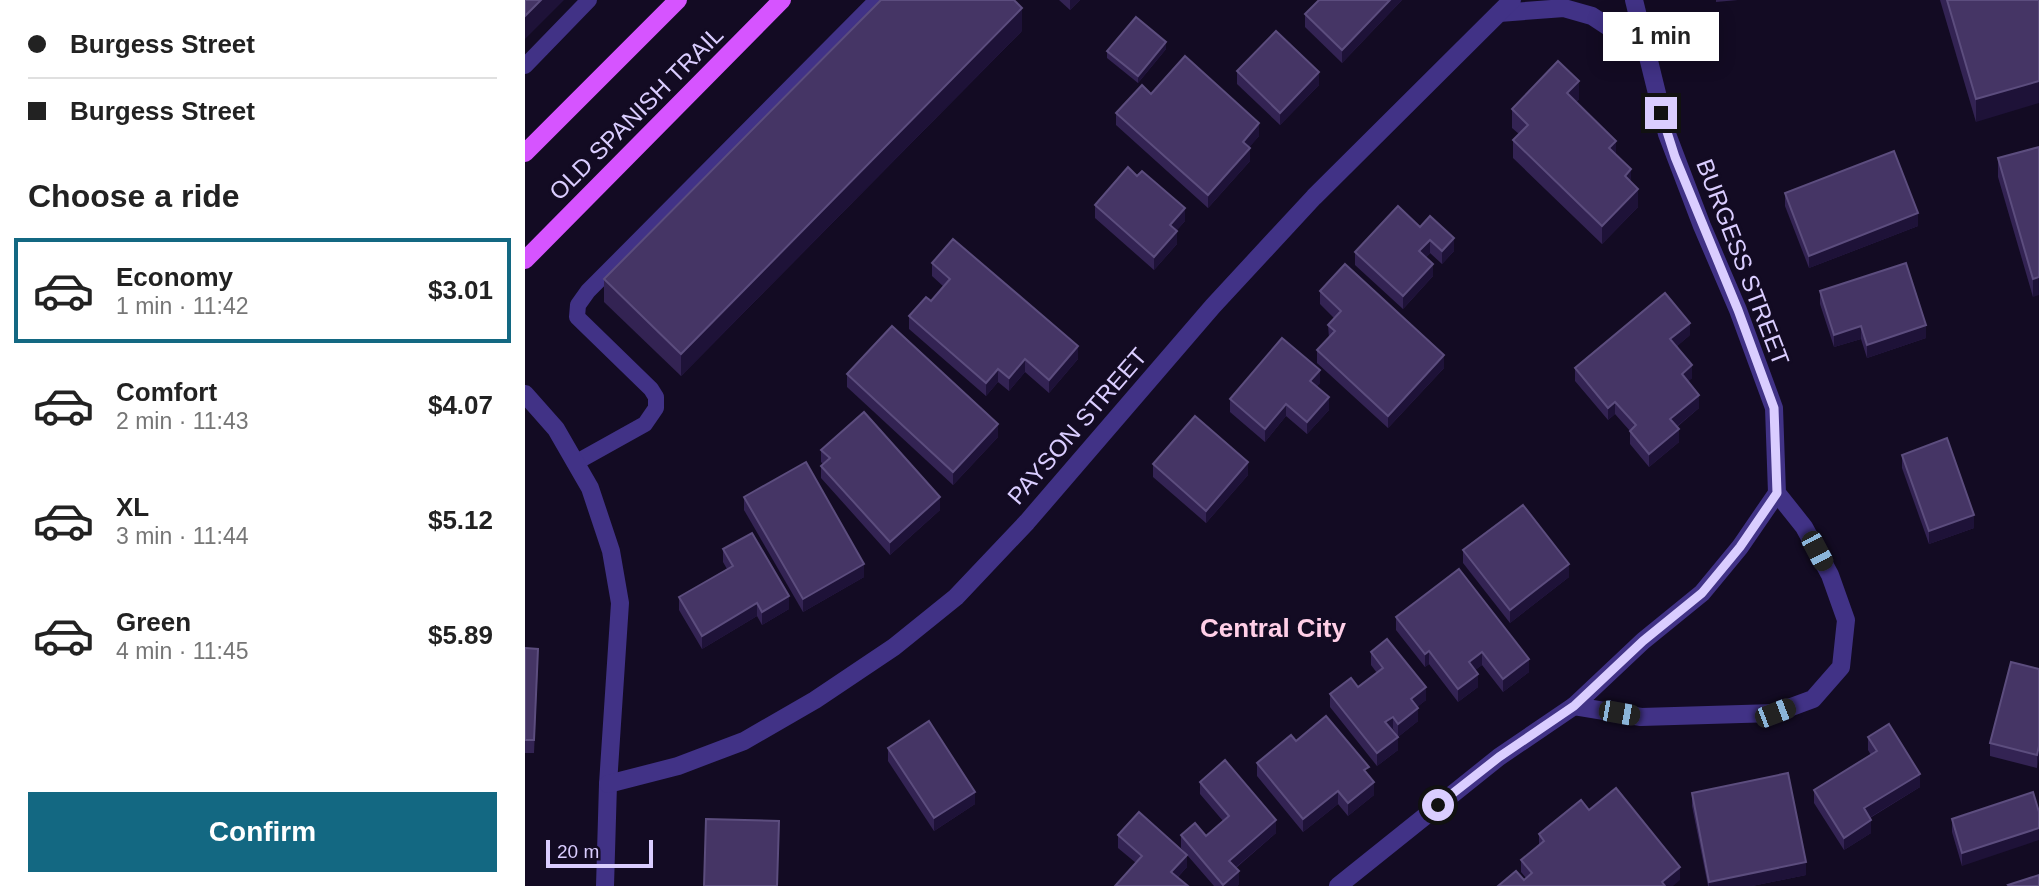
<!DOCTYPE html>
<html lang="en">
<head>
<meta charset="utf-8">
<style>
	:root { --surface:#fff; --page:#f2f2f2; --text:#222; --muted:#767676; --line:#e0e0e0; --accent:#136882 }
	body { margin:0; font-family:Arial,sans-serif; background:var(--page); color:var(--text); height:100vh; display:flex; flex-direction:column; font-size:26px; white-space:nowrap }
	* { box-sizing:border-box; margin:0 }
	p { font-size:23px; color:var(--muted) }
	.icon { flex:none; width:38px; height:38px; fill:none; stroke:currentColor; stroke-width:2; stroke-linecap:round; stroke-linejoin:round }
	.map { position:relative; flex:1; overflow:hidden }
	.details { display:flex; flex-direction:column; background:var(--surface); width:525px }
	.details>* { flex:none }
	.guide { display:grid; align-content:center; height:154px; padding:0 28px; background:var(--surface) }
	.scale { position:absolute; left:21px; bottom:18px; width:107px; box-sizing:border-box; padding-left:7px; border:4px solid #dacdff; border-top:0; font-size:19px; line-height:24px; white-space:nowrap; color:#dacdff; -webkit-text-stroke:5px #130b23; paint-order:stroke }
	.end { position:absolute; width:32px; height:32px; margin:-16px; border:9px solid #dacdff; background:#111; box-shadow:0 0 0 4px #111 }
	.from { border-radius:50% }
	.bubble { position:absolute; height:49px; border-radius:0px; background:var(--surface); box-shadow:0 4px 18px #0003; font-size:23px; font-weight:600; line-height:49px; text-align:center }
	.car { position:absolute; width:21px; height:42px; margin:-21px -10px; border-radius:9px; box-shadow:0 0 5px 2px #0007; background:linear-gradient(#222 24%,#8ab4d8 0 40%,#222 0 76%,#8ab4d8 0 86%,#222 0) }
	.guide b { display:flex; align-items:center; gap:24px; height:66px; font-size:26px }
	.guide b+b { border-top:2px solid var(--line) }
	.guide i { width:18px; height:18px; background:var(--text) }
	ul { padding:0; list-style:none }
	li { display:flex; align-items:center; gap:21px; height:105px; margin:0 14px 10px; padding:0 14px; border:4px solid transparent; border-radius:0px }
	li div { flex:1 }
	li b { display:block; font-size:26px }
	li em { font-style:normal; font-weight:600 }
	li.selected { border-color:var(--accent) }
	li>.icon { width:63px; height:63px; stroke-width:1.5 }
	h2 { padding:0 28px; font-size:32px; line-height:84px }
	.button { display:flex; gap:14px; margin-top:auto; padding:14px 28px }
	.button a { flex:1; height:80px; border-radius:0px; background:var(--accent); color:#fff; font-size:28px; font-weight:600; line-height:80px; text-align:center }
	main { display:flex; flex:1; min-height:0 }
	.map>svg:first-child { display:block }
	.lines { fill:none; stroke-linecap:round; stroke-linejoin:round }
	.service { stroke:#413286; stroke-width:16 }
	.minor { stroke:#413286; stroke-width:18 }
	.primary { stroke:#d654ff; stroke-width:18 }
	.wall { fill:#332353 }
	.shaded-wall { fill:#1e1238 }
	.building { fill:#453565; stroke:#5c4d7e; stroke-width:2 }
	.route { stroke:#dacdff; stroke-width:9 }
	.labels { text-anchor:middle; dominant-baseline:central; stroke-width:6; stroke-linejoin:round; paint-order:stroke }
	.street-label { font-size:24px; fill:#dacdff; stroke:#130b23 }
	.neighbourhood-label { font-size:26px; font-weight:bold; fill:#ffcfe7; stroke:#130b23 }
</style>
</head>
<body>
<main>
<section class="details">
<div class="guide">
<b><i class="from"></i>Burgess Street</b>
<b><i></i>Burgess Street</b>
</div>
<h2>Choose a ride</h2>
<ul>
<li class="selected"><svg class="icon" aria-label="car" viewBox="0 0 24 24"><path d="M5 17H2v-5l4-1 3-4h7l3 4 3 1v5h-3M9 17h6M6 11h13"/><circle cx="7" cy="17" r="2"/><circle cx="17" cy="17" r="2"/></svg><div><b>Economy</b><p>1 min · 11:42</p></div><em>$3.01</em></li>
<li><svg class="icon" aria-label="car" viewBox="0 0 24 24"><path d="M5 17H2v-5l4-1 3-4h7l3 4 3 1v5h-3M9 17h6M6 11h13"/><circle cx="7" cy="17" r="2"/><circle cx="17" cy="17" r="2"/></svg><div><b>Comfort</b><p>2 min · 11:43</p></div><em>$4.07</em></li>
<li><svg class="icon" aria-label="car" viewBox="0 0 24 24"><path d="M5 17H2v-5l4-1 3-4h7l3 4 3 1v5h-3M9 17h6M6 11h13"/><circle cx="7" cy="17" r="2"/><circle cx="17" cy="17" r="2"/></svg><div><b>XL</b><p>3 min · 11:44</p></div><em>$5.12</em></li>
<li><svg class="icon" aria-label="car" viewBox="0 0 24 24"><path d="M5 17H2v-5l4-1 3-4h7l3 4 3 1v5h-3M9 17h6M6 11h13"/><circle cx="7" cy="17" r="2"/><circle cx="17" cy="17" r="2"/></svg><div><b>Green</b><p>4 min · 11:45</p></div><em>$5.89</em></li>
</ul>
<div class="button"><a>Confirm</a></div>
</section>
<div class="map">
<svg width="1514" height="886" viewBox="0 0 1514 886">
	<rect width="100%" height="100%" fill="#130b23"/>
	<g class="lines">
		<!-- service -->
		<g class="service">
			<polyline points="0,66 64,0"/>
			<polyline points="50,463 120,424 131,408 131,397 126,389 52,317 53,305 63,291 352,0"/>
		</g>
		<!-- minor -->
		<g class="minor">
			<polyline points="974,13 1039,8 1067,16 1120,51"/>
			<polyline points="0,394 31,429 65,488 86,551 95,603 83,784 80,886"/>
			<polyline points="1049,706 1118,641 1177,593 1215,547 1252,493"/>
			<polyline points="83,784 153,766 219,741 290,700 369,647 431,597 502,522 688,306 789,197 987,0"/>
			<polyline points="813,886 974,757 1049,706 1116,717 1250,713 1288,699 1316,667 1321,620 1305,575 1279,527 1252,493 1249,408 1213,310 1177,226 1142,134 1109,0"/>
		</g>
		<!-- primary -->
		<g class="primary">
			<polyline points="0,153 153,0"/>
			<polyline points="0,260 257,0"/>
		</g>
	</g>
	<!-- wall -->
	<g class="wall">
		<polygon points="534,0 555,0 545,10"/>
		<polygon points="877,0 817,63 780,27 780,14"/>
		<polygon points="1191,0 1213,0 1191,2"/>
		<polygon points="1415,0 1514,0 1451,122"/>
		<polygon points="497,31 156,376 79,302 79,279"/>
		<polygon points="641,49 613,83 582,58 582,51"/>
		<polygon points="712,71 794,85 755,125 712,84"/>
		<polygon points="626,94 734,136 724,147 725,161 683,208 591,125 591,113"/>
		<polygon points="1054,99 1051,102 1091,155 1106,182 1113,207 1077,244 988,158 988,140 994,134 987,128 987,109"/>
		<polygon points="1514,147 1508,297 1473,177 1473,158"/>
		<polygon points="1260,193 1393,226 1284,268 1260,206"/>
		<polygon points="570,205 660,221 651,231 652,244 629,270 570,218"/>
		<polygon points="895,227 929,251 917,264 905,253 901,257 908,276 878,309 830,265 830,252"/>
		<polygon points="407,263 553,359 524,393 500,372 484,391 473,382 461,396 384,329 384,316 406,301 419,287 407,276"/>
		<polygon points="795,291 919,368 863,428 792,363 792,350 804,338 803,325 809,318 795,304"/>
		<polygon points="1295,291 1401,338 1342,358 1336,339 1309,347 1295,304"/>
		<polygon points="1165,335 1152,346 1167,378 1163,381 1174,408 1152,427 1154,442 1124,467 1105,444 1105,431 1090,414 1083,420 1050,381 1050,368"/>
		<polygon points="322,374 473,437 428,485 322,387"/>
		<polygon points="795,383 792,386 804,410 782,434 761,416 740,442 705,412 705,399"/>
		<polygon points="296,450 415,510 365,555 296,478 296,466 298,464 296,462"/>
		<polygon points="1377,455 1449,528 1404,544 1377,468"/>
		<polygon points="628,464 723,475 681,523 628,477"/>
		<polygon points="219,497 339,577 278,612 219,510"/>
		<polygon points="198,549 264,609 237,625 232,616 177,649 154,610 154,597 202,569 198,562"/>
		<polygon points="938,550 1044,577 985,623 938,563"/>
		<polygon points="871,617 1004,672 978,692 957,665 950,670 953,687 933,702 904,664 900,667 871,630"/>
		<polygon points="0,648 13,662 9,753 0,753"/>
		<polygon points="846,652 901,700 892,707 893,721 873,737 868,729 867,730 873,750 852,766 805,707 805,694 833,687 852,673 846,665"/>
		<polygon points="1514,669 1512,768 1465,756 1465,743"/>
		<polygon points="1343,737 1395,787 1345,818 1346,833 1319,850 1289,803 1289,790 1346,755 1343,750"/>
		<polygon points="771,741 844,775 849,795 823,816 813,804 778,832 732,776 732,763"/>
		<polygon points="363,748 450,804 409,831 363,761"/>
		<polygon points="675,782 751,833 711,868 714,884 712,886 689,886 656,848 656,835 681,836 698,821 675,794"/>
		<polygon points="1167,793 1281,875 1227,886 1183,886 1167,806"/>
		<polygon points="1064,810 1155,880 999,880 1001,878 996,872 996,860 1014,845 1014,834"/>
		<polygon points="1514,812 1437,866 1427,832 1427,819"/>
		<polygon points="593,835 662,867 653,877 611,863 593,848"/>
	</g>
	<!-- shaded-wall -->
	<g class="shaded-wall">
		<polygon points="16,0 39,0 0,39 0,16"/>
		<polygon points="545,0 555,0 545,10"/>
		<polygon points="865,0 877,0 817,63 817,50"/>
		<polygon points="497,8 497,31 156,376 156,354"/>
		<polygon points="641,42 641,49 613,83 613,76"/>
		<polygon points="794,72 794,85 755,125 755,113"/>
		<polygon points="1054,81 1054,99 1042,111 1042,93"/>
		<polygon points="1514,81 1514,103 1451,122 1451,99"/>
		<polygon points="734,123 734,136 718,155 718,142"/>
		<polygon points="1091,141 1091,159 1084,148"/>
		<polygon points="725,148 725,161 683,208 683,195"/>
		<polygon points="1106,169 1106,188 1100,176"/>
		<polygon points="1113,189 1113,207 1077,244 1077,226"/>
		<polygon points="660,208 660,221 645,238 645,225"/>
		<polygon points="1393,213 1393,226 1284,268 1284,256"/>
		<polygon points="652,231 652,244 629,270 629,257"/>
		<polygon points="929,238 929,251 917,264 917,251"/>
		<polygon points="905,240 905,253 894,264 894,251"/>
		<polygon points="908,264 908,276 878,309 878,296"/>
		<polygon points="1514,277 1514,295 1508,297 1508,279"/>
		<polygon points="1165,323 1165,335 1145,352 1145,339"/>
		<polygon points="1401,325 1401,338 1342,358 1342,345"/>
		<polygon points="1336,326 1336,339 1309,347 1309,335"/>
		<polygon points="553,346 553,359 524,393 524,380"/>
		<polygon points="919,355 919,368 863,428 863,416"/>
		<polygon points="500,359 500,372 484,391 484,378"/>
		<polygon points="1167,365 1167,378 1157,387 1157,374"/>
		<polygon points="473,369 473,382 461,396 461,383"/>
		<polygon points="795,370 795,383 785,394 785,381"/>
		<polygon points="1174,395 1174,408 1145,432 1145,419"/>
		<polygon points="804,397 804,410 782,434 782,422"/>
		<polygon points="1090,402 1090,414 1083,420 1083,408"/>
		<polygon points="761,404 761,416 740,442 740,429"/>
		<polygon points="473,424 473,437 428,485 428,472"/>
		<polygon points="1154,429 1154,442 1124,467 1124,454"/>
		<polygon points="723,462 723,475 681,523 681,511"/>
		<polygon points="415,497 415,510 365,555 365,542"/>
		<polygon points="1449,515 1449,528 1404,544 1404,531"/>
		<polygon points="339,564 339,577 278,612 278,599"/>
		<polygon points="1044,564 1044,577 985,623 985,610"/>
		<polygon points="264,596 264,609 237,625 237,612"/>
		<polygon points="232,603 232,616 177,649 177,636"/>
		<polygon points="904,651 904,664 900,667 900,654"/>
		<polygon points="957,652 957,665 944,675 944,662"/>
		<polygon points="1004,659 1004,672 978,692 978,679"/>
		<polygon points="953,674 953,687 933,702 933,689"/>
		<polygon points="901,687 901,700 886,712 886,699"/>
		<polygon points="893,708 893,721 873,737 873,724"/>
		<polygon points="868,717 868,729 860,735 860,722"/>
		<polygon points="873,737 873,750 852,766 852,753"/>
		<polygon points="1514,746 1514,759 1512,768 1512,755"/>
		<polygon points="1395,774 1395,787 1339,821 1339,808"/>
		<polygon points="849,782 849,795 823,816 823,803"/>
		<polygon points="813,791 813,804 778,832 778,819"/>
		<polygon points="450,792 450,804 409,831 409,818"/>
		<polygon points="751,820 751,833 704,873 704,861"/>
		<polygon points="1346,820 1346,833 1319,850 1319,838"/>
		<polygon points="1514,828 1514,840 1437,866 1437,853"/>
		<polygon points="662,855 662,867 646,884 646,872"/>
		<polygon points="1281,862 1281,875 1227,886 1184,886 1184,882"/>
		<polygon points="1155,867 1155,880 1148,886 1137,886 1137,882"/>
		<polygon points="714,871 714,884 712,886 698,886 698,885"/>
	</g>
	<!-- building -->
	<g class="building">
		<polygon points="0,0 16,0 0,16"/>
		<polygon points="356,0 489,0 497,8 156,354 79,279"/>
		<polygon points="794,0 865,0 817,50 780,14"/>
		<polygon points="1422,0 1514,0 1514,81 1451,99"/>
		<polygon points="611,17 641,42 613,76 582,51"/>
		<polygon points="751,31 794,72 755,113 712,71"/>
		<polygon points="660,56 734,123 718,142 725,148 683,195 591,113 617,85 626,94"/>
		<polygon points="1033,61 1054,81 1042,93 1091,141 1084,148 1106,169 1100,176 1113,189 1077,226 988,140 1003,125 987,109"/>
		<polygon points="1514,147 1514,277 1508,279 1473,158"/>
		<polygon points="1369,151 1393,213 1284,256 1260,193"/>
		<polygon points="603,167 612,176 617,171 660,208 645,225 652,231 629,257 570,205"/>
		<polygon points="873,206 895,227 905,216 929,238 917,251 905,240 894,251 908,264 878,296 830,252"/>
		<polygon points="428,239 553,346 524,380 500,359 484,378 473,369 461,383 384,316 401,297 406,301 425,279 407,263"/>
		<polygon points="1381,263 1401,325 1342,345 1336,326 1309,335 1295,291"/>
		<polygon points="820,264 919,355 863,416 792,350 810,331 803,325 816,311 795,291"/>
		<polygon points="1140,293 1165,323 1145,339 1167,365 1157,374 1174,395 1145,419 1154,429 1124,454 1105,431 1111,425 1090,402 1083,408 1050,368"/>
		<polygon points="367,326 473,424 428,472 322,374"/>
		<polygon points="757,338 795,370 785,381 804,397 782,422 761,404 740,429 705,399"/>
		<polygon points="339,412 415,497 365,542 296,466 305,458 296,450"/>
		<polygon points="670,416 723,462 681,511 628,464"/>
		<polygon points="1422,438 1449,515 1404,531 1377,455"/>
		<polygon points="281,462 339,564 278,599 219,497"/>
		<polygon points="998,505 1044,564 985,610 938,550"/>
		<polygon points="227,533 264,596 237,612 232,603 177,636 154,597 208,566 198,549"/>
		<polygon points="934,569 1004,659 978,679 957,652 944,662 953,674 933,689 904,651 900,654 871,617"/>
		<polygon points="862,639 901,687 886,699 893,708 873,724 868,717 860,722 873,737 852,753 805,694 826,678 833,687 858,668 846,652"/>
		<polygon points="0,648 13,649 9,740 0,740"/>
		<polygon points="1486,662 1514,669 1514,746 1512,755 1465,743"/>
		<polygon points="801,716 844,767 839,770 849,782 823,803 813,791 778,819 732,763 766,735 771,741"/>
		<polygon points="404,721 450,792 409,818 363,748"/>
		<polygon points="1364,724 1395,774 1339,808 1346,820 1319,838 1289,790 1352,751 1343,737"/>
		<polygon points="700,760 751,820 704,861 714,871 698,885 656,835 670,823 681,836 704,816 675,782"/>
		<polygon points="1263,773 1281,862 1184,882 1167,793"/>
		<polygon points="1091,788 1155,867 1137,882 1140,886 973,886 991,871 999,880 1007,873 996,860 1019,841 1014,834 1056,800 1064,810"/>
		<polygon points="1508,792 1514,812 1514,828 1437,853 1427,819"/>
		<polygon points="614,812 662,855 646,872 663,886 590,886 617,856 593,835"/>
		<polygon points="181,819 254,821 252,886 179,886"/>
		<polygon points="1514,875 1514,886 1484,886 1483,885"/>
	</g>
	<g class="lines">
		<!-- route -->
		<polyline class="route" points="913,805 974,757 1049,706 1118,641 1177,593 1215,547 1252,493 1249,408 1213,310 1150,157 1136,113"/>
	</g>
	<g class="labels">
		<!-- street labels -->
		<g class="street-label">
			<text transform="translate(111 113) rotate(-45)">OLD SPANISH TRAIL</text>
			<text transform="translate(1218 262) rotate(69)">BURGESS STREET</text>
			<text transform="translate(552 426) rotate(-49)">PAYSON STREET</text>
		</g>
		<!-- neighbourhood labels -->
		<g class="neighbourhood-label">
			<text x="748" y="628">Central City</text>
		</g>
	</g>
</svg>
<div class="scale">20 m</div>
<i class="end from" style="left:913px;top:805px"></i>
<i class="end" style="left:1136px;top:113px"></i>
<div class="bubble" style="left:1078px;top:12px;width:116px">1 min</div>
<i class="car" style="left:1292px;top:551px;rotate:152deg"></i>
<i class="car" style="left:1094px;top:713px;rotate:100deg"></i>
<i class="car" style="left:1250px;top:713px;rotate:69deg"></i>
</div>
</main>
</body>
</html>
